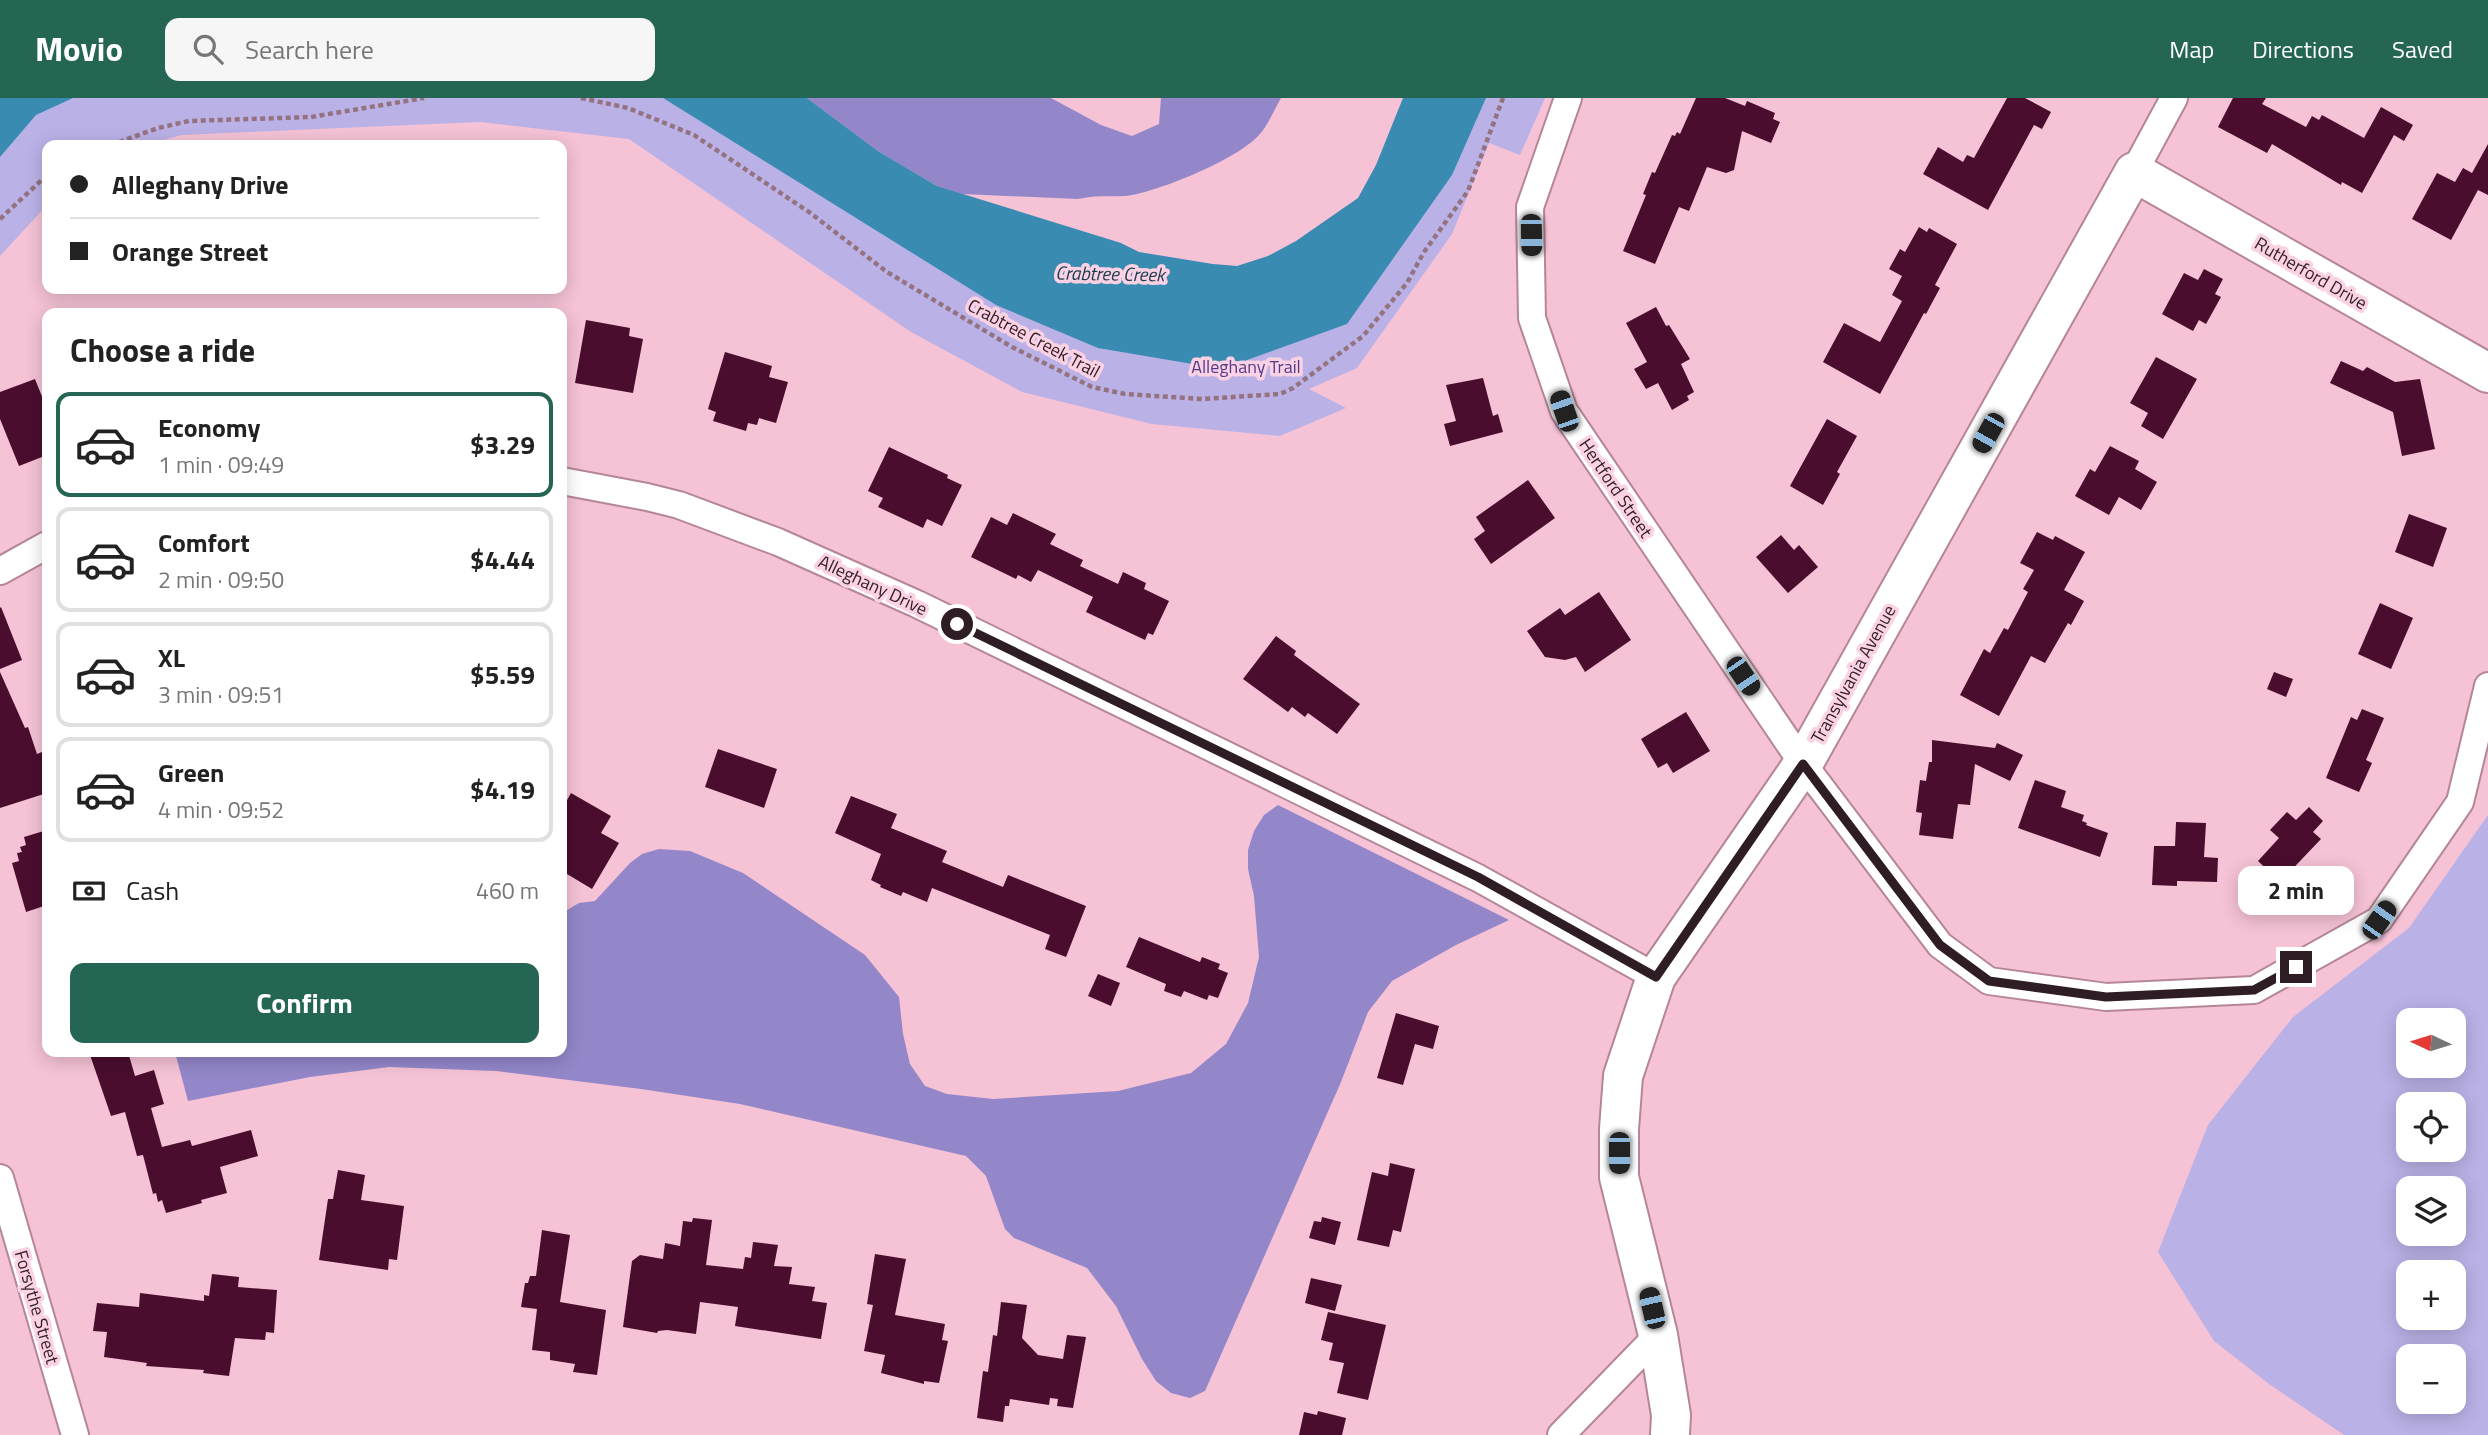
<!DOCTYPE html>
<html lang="en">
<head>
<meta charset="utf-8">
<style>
	:root { --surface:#fff; --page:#f6f6f6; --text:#222; --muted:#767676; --line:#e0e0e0; --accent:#246553 }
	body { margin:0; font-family:"Titillium Web",sans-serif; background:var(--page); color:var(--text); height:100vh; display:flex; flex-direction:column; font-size:26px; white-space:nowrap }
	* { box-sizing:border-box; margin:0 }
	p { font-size:23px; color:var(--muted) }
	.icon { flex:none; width:38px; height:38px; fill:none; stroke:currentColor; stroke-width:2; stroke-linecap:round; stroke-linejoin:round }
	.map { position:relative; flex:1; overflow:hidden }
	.side { position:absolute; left:42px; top:210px; width:525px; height:749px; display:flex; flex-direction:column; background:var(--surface); border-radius:14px; box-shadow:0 4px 18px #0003 }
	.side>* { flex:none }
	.guide { position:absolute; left:42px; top:42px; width:525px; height:154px; border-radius:14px; box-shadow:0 4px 18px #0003; display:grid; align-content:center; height:154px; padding:0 28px; background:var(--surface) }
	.needle { width:46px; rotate:274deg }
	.controls { position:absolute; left:2396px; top:910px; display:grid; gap:14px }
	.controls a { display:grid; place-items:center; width:70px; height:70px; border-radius:14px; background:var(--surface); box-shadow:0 4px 18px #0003; font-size:35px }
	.end { position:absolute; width:32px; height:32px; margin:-16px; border:9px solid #2f1d25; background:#fff; box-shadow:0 0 0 4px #fff }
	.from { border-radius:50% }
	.bubble { position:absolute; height:49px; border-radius:14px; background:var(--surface); box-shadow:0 4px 18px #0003; font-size:23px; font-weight:700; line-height:49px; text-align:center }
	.car { position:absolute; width:21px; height:42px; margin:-21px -10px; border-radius:9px; box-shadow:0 0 5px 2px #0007; background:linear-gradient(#222 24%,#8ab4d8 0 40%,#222 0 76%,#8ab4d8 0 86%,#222 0) }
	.guide b { display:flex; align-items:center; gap:24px; height:66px; font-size:26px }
	.guide b+b { border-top:2px solid var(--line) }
	.guide i { width:18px; height:18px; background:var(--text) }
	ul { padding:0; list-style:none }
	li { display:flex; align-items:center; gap:21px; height:105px; margin:0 14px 10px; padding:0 14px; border:4px solid var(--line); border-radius:14px }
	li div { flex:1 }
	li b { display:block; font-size:26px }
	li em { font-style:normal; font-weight:700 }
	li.on { border-color:var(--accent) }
	li>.icon { width:63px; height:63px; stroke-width:1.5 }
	h2 { padding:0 28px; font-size:32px; line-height:84px }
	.pay { display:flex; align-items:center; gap:18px; height:77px; padding:0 28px; font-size:26px }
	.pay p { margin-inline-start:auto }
	.button { display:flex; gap:14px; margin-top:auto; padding:14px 28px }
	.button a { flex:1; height:80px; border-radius:14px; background:var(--accent); color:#fff; font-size:28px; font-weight:700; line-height:80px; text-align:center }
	header { display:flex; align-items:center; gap:42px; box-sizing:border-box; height:98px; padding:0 35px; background:var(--accent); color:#fff }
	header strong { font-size:33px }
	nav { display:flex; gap:38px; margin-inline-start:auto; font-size:24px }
	.search { width:490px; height:63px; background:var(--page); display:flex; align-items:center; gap:18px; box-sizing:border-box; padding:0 24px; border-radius:14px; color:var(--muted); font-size:26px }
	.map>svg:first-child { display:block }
	.green { fill:#bab2e7; fill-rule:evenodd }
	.forest { fill:#9387c9 }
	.water { fill:#3a8bb1 }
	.building { fill:#4a0d2e }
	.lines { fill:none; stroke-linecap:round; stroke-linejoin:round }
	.street-casing { stroke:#b58699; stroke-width:30 }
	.secondary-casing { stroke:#b58699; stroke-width:42 }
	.path { stroke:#957280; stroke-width:4.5; stroke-dasharray:5 3.5; stroke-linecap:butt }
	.street { stroke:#fff; stroke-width:26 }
	.secondary { stroke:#fff; stroke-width:38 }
	.route { stroke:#2f1d25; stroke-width:9 }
	.labels { text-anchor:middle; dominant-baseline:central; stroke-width:7; stroke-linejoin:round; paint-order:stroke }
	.street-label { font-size:18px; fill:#2f1d25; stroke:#fbd2e3 }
	.park-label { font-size:18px; fill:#513c8c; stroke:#fbd2e3 }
	.water-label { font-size:19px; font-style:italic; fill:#193c4e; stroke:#fbd2e3 }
</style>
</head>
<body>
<header>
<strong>Movio</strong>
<div class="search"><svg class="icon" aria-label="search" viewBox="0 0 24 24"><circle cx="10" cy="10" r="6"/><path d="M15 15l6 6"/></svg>Search here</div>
<nav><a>Map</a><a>Directions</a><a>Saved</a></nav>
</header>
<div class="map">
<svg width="2488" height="1337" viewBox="0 0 2488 1337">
	<rect width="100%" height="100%" fill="#f5c2d6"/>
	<!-- green -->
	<g class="green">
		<polygon points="4,0 759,0 967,134 1276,200 1390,99 1431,0 1545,0 1520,57 1489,45 1452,136 1357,270 1309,291 1346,310 1280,338 1152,326 1022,294 911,234 629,41 480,24 181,37 146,47 47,47 47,107 0,158 0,5"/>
		<path d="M2488 717V1337H2344L2269 1286 2214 1243 2158 1154 2208 1027 2293 919 2409 830ZM2408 922H2454V968H2408ZM2408 1006H2454V1052H2408ZM2408 1090H2454V1136H2408ZM2408 1174H2454V1220H2408ZM2408 1258H2454V1304H2408Z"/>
	</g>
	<!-- forest -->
	<g class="forest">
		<path d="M807 0H1051L1101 27 1132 38 1159 26 1161 0H1281C1274 12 1268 27 1259 37 1238 61 1158 94 1126 98 1110 99 1095 97 1078 101L962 96 937 88 878 53Z"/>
		<polygon points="1278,707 1509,822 1456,847 1392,883 1368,914 1341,984 1205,1293 1190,1300 1171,1295 1156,1283 1142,1261 1116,1208 1087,1170 1014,1140 1005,1131 986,1078 966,1058 740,1006 641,991 496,973 389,969 310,979 188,1003 175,954 562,954 562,815 579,805 595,803 630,765 642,756 659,751 690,753 743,775 865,857 899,899 903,936 910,966 925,988 947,996 993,1001 1118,993 1191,975 1226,946 1248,905 1259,859 1254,798 1248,771 1248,752 1254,733 1264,717"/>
	</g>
	<!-- water -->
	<g class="water">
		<polygon points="0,0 73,0 36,17 0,59"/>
		<polygon points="663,0 807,0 878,53 937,88 1121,145 1139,154 1213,166 1237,168 1268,158 1296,143 1358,100 1376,67 1403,0 1486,0 1452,77 1347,226 1222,271 1098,250 996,207"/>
	</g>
	<!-- building -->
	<g class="building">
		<polygon points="1696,0 1725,0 1745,8 1747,3 1775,15 1773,21 1780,24 1771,45 1742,33 1734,72 1726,75 1707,69 1689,113 1679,109 1655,166 1623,153 1646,97 1643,96 1652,74 1655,75 1672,37 1675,38 1677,34 1680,36"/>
		<polygon points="2007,0 2025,0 2051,14 2042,31 2034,27 1988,112 1923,76 1938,49 1963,64 1967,57 1974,60"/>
		<polygon points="2233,0 2266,0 2262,6 2306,29 2312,18 2319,22 2322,17 2364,40 2381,9 2413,27 2404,43 2394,37 2362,95 2342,84 2341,87 2272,46 2267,55 2218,29"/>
		<polygon points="2488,46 2488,97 2478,92 2451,142 2412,121 2437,75 2455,84 2463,70 2472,75"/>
		<polygon points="1919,129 1927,134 1929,130 1957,146 1935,187 1940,190 1926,216 1924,215 1880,296 1823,264 1844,225 1880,244 1902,203 1892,197 1902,178 1889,171 1900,151 1905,154"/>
		<polygon points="2204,171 2223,181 2215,196 2221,199 2206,226 2199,222 2193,233 2162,216 2184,175 2198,182"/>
		<polygon points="1656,209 1666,228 1669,227 1690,261 1681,266 1694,294 1687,298 1689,302 1672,312 1658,285 1646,291 1634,271 1647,264 1626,225"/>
		<polygon points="586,222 630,230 629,238 643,241 633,295 575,285"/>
		<polygon points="725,254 772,268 769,279 788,284 776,325 759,320 757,327 748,325 746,333 713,323 716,314 708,311"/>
		<polygon points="2156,259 2197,281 2163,341 2141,328 2148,315 2130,305"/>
		<polygon points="2341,263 2363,273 2367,269 2395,284 2420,281 2435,351 2402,358 2393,314 2330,285"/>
		<polygon points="1483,280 1493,318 1498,316 1503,334 1450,348 1444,326 1456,323 1446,287"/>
		<polygon points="35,281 47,311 47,357 19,368 0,321 0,294"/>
		<polygon points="1827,321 1857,338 1837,374 1840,376 1823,407 1790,388"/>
		<polygon points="2110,348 2139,363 2135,371 2157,384 2141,412 2119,399 2109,417 2075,398 2090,371 2095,374"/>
		<polygon points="889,349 948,377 947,380 962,387 942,428 927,421 923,430 878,409 883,400 868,393"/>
		<polygon points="1528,382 1555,420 1491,466 1474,441 1485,433 1476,419"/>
		<polygon points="1013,415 1056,436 1050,446 1083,462 1080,468 1118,486 1123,474 1146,485 1144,491 1169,503 1153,537 1148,535 1145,542 1086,514 1093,499 1038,472 1031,484 1018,477 1016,481 971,459 991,419 1007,427"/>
		<polygon points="2409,416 2447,430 2433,469 2395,454"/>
		<polygon points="2037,434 2053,442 2055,438 2085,454 2064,492 2084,503 2071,527 2068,525 2045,565 2031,558 1999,618 1960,597 1984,551 1990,555 2004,530 2008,532 2028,494 2023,491 2034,472 2020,465"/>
		<polygon points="1781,437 1794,452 1799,447 1818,469 1788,495 1756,459"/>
		<polygon points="1599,494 1631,542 1585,574 1576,559 1565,562 1545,559 1527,533 1560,510 1565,517"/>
		<polygon points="2380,505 2413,520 2391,571 2358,556"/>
		<polygon points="1,509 22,562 0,571 0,510"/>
		<polygon points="1276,538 1296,553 1294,557 1360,606 1337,636 1308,615 1305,619 1292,609 1288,614 1243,581"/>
		<polygon points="0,574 25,630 28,629 37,656 47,652 47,695 0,710"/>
		<polygon points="2274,574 2293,581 2286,599 2267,591"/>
		<polygon points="2362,611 2384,620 2366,662 2372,665 2359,694 2326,680 2351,619 2357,622"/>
		<polygon points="1686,614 1710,653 1673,675 1667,665 1658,670 1641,641"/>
		<polygon points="1932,642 1995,650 1997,645 2023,657 2010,683 1975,666 1970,707 1958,706 1953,741 1919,737 1922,715 1916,714 1920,682 1926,683 1929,664 1932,664"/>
		<polygon points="718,651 777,671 764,710 705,689"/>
		<polygon points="2035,682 2066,693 2061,709 2084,717 2082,723 2087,725 2086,727 2108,735 2100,759 2018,730"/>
		<polygon points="571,695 611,718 601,735 619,745 592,791 562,773 562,711"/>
		<polygon points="851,698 897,716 891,730 947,753 942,764 1003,789 1008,777 1086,808 1066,859 1045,851 1050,837 932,790 927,804 903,794 901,798 880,789 881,787 871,782 881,756 835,735"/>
		<polygon points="2309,709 2323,723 2313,734 2321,741 2280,784 2258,763 2279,740 2270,732 2287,714 2296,722"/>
		<polygon points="2176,724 2206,725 2204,759 2218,760 2217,784 2177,783 2177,788 2152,787 2154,748 2175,748"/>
		<polygon points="47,732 47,807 26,814 12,765 19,763 17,755 22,754 20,749 26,747 24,739"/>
		<polygon points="1139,839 1200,864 1202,859 1220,866 1218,871 1228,875 1218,900 1209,897 1207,902 1184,893 1181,899 1164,893 1166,886 1126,869"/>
		<polygon points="1098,876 1120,885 1111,908 1088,898"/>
		<polygon points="1396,915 1439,928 1433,951 1415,946 1403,987 1377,980"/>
		<polygon points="89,954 128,954 135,978 154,972 164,1006 151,1010 162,1049 190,1042 192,1048 251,1032 258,1058 220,1069 227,1095 201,1102 202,1105 166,1115 162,1102 158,1104 156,1095 153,1096 143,1057 137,1058 125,1014 111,1018"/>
		<polygon points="1390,1065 1415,1071 1401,1134 1393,1132 1389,1149 1357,1142 1372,1074 1388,1078"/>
		<polygon points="338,1072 365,1077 361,1102 404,1108 397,1162 389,1161 388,1172 319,1162 328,1101 333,1101"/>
		<polygon points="1322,1119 1341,1124 1335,1147 1309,1140 1314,1123 1321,1124"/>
		<polygon points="693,1120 712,1122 706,1167 743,1171 745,1159 751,1160 753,1144 778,1147 774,1168 792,1169 789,1186 815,1189 812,1203 827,1205 821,1241 735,1228 738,1209 700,1204 696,1236 667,1232 658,1233 657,1235 623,1229 632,1163 640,1157 663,1161 665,1145 680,1148 683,1123 692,1124"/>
		<polygon points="542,1132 570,1137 560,1204 606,1212 597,1277 573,1274 575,1266 550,1262 550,1254 532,1252 537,1211 521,1209 525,1185 528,1185 530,1178 536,1178"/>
		<polygon points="875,1156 906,1161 895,1217 945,1226 942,1242 948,1243 939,1285 924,1283 924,1286 881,1275 885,1257 864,1253 873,1207 867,1206"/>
		<polygon points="212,1176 239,1179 238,1189 277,1192 274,1235 266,1234 265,1242 235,1240 229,1278 203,1275 204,1272 146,1268 147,1265 104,1259 107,1234 93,1233 97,1205 139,1209 140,1195 204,1203 204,1197 209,1198"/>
		<polygon points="1311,1180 1342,1187 1335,1213 1305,1205"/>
		<polygon points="1001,1204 1027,1207 1022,1240 1038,1257 1063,1261 1067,1237 1086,1239 1073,1310 1057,1308 1058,1301 1050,1300 1049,1307 1010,1301 1009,1308 1005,1308 1003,1324 977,1320 983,1273 988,1274 993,1237 997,1238"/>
		<polygon points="1328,1214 1386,1227 1368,1302 1337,1295 1344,1265 1329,1262 1333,1245 1321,1242"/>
		<polygon points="1318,1313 1346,1320 1342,1337 1299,1337 1304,1314 1317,1317"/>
	</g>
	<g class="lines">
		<defs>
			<g id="street">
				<polyline points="1568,0 1530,109 1532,220 1564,313 1803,666 1940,847 1989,883 2106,899 2254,892 2379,822 2460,704 2488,588"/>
				<polyline points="2134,74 2174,0"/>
				<polyline points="562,383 647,399 679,407 778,444 917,506 1478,780 1656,879"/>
				<polyline points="0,473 47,447"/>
				<polyline points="0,1080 75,1337"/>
				<polyline points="1561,1337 1658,1237"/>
			</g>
			<polyline id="secondary" points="1670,1337 1671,1317 1658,1237 1619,1079 1619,1031 1623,978 1656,879 1803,666 2134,74 2488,275"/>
		</defs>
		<!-- street casing -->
		<use href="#street" class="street-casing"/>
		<!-- secondary casing -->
		<use href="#secondary" class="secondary-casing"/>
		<!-- path -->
		<g class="path">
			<polyline points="581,0 628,10 694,37 809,114 887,174 1012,249 1092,289 1125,296 1202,301 1280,296 1293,290 1363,238 1407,185 1424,154 1468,93 1503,0"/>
			<polyline points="111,47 158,30 189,23 311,19 424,0"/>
			<polyline points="0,121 47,77"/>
		</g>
		<!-- street -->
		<use href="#street" class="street"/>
		<!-- secondary -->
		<use href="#secondary" class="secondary"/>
	</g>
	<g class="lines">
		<!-- route -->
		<polyline class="route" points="957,526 1478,779 1656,879 1803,666 1940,847 1989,883 2106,899 2254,892 2296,869"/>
	</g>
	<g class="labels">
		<!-- street labels -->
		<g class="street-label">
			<text transform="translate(2311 175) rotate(30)">Rutherford Drive</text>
			<text transform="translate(1034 240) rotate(28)">Crabtree Creek Trail</text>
			<text transform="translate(1616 390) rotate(56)">Hertford Street</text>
			<text transform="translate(873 487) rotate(25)">Alleghany Drive</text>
			<text transform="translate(1853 576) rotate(-61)">Transylvania Avenue</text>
			<text transform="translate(37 1209) rotate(74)">Forsythe Street</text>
		</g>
		<!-- park labels -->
		<g class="park-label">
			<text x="1246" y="268">Alleghany Trail</text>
		</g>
		<!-- water labels -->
		<g class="water-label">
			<text transform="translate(1110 175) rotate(1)">Crabtree Creek</text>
		</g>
	</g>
</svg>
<div class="controls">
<a><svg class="needle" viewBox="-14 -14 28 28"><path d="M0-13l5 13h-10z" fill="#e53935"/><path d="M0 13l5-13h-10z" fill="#767676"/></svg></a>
<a><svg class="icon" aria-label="locate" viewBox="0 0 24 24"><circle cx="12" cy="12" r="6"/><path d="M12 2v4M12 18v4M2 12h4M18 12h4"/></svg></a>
<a><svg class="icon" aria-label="layers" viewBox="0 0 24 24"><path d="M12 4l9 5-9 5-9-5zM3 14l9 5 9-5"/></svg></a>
<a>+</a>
<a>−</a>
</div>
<i class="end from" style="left:957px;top:526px"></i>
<i class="end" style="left:2296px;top:869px"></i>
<div class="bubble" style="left:2238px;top:768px;width:116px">2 min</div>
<i class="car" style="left:1531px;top:137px;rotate:179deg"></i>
<i class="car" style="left:1564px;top:313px;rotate:341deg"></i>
<i class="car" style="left:1988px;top:335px;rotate:209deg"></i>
<i class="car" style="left:1743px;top:578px;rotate:146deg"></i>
<i class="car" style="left:2379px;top:822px;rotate:35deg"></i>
<i class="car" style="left:1619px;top:1055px;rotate:180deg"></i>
<i class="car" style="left:1652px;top:1210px;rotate:347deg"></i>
<div class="guide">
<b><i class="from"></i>Alleghany Drive</b>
<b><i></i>Orange Street</b>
</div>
<section class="side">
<h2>Choose a ride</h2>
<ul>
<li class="on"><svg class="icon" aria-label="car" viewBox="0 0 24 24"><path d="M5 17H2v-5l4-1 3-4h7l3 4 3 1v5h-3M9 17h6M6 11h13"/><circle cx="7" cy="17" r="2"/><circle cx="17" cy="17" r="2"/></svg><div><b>Economy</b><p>1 min · 09:49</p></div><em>$3.29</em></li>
<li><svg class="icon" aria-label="car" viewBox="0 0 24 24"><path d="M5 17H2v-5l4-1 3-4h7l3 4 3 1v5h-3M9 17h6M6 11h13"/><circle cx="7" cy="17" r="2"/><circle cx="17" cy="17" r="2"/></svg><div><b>Comfort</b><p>2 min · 09:50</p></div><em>$4.44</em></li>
<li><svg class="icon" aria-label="car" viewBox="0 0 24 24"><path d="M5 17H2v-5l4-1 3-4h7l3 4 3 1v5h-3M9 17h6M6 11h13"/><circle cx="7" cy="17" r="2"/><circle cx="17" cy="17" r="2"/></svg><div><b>XL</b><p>3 min · 09:51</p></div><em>$5.59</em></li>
<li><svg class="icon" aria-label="car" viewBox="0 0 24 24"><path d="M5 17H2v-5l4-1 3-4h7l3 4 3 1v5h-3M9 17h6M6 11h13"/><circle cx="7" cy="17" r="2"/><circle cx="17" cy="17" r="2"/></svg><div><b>Green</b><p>4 min · 09:52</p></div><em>$4.19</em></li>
</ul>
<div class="pay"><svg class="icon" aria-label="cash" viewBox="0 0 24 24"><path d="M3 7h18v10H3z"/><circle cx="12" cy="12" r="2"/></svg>Cash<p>460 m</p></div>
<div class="button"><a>Confirm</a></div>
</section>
</div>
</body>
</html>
